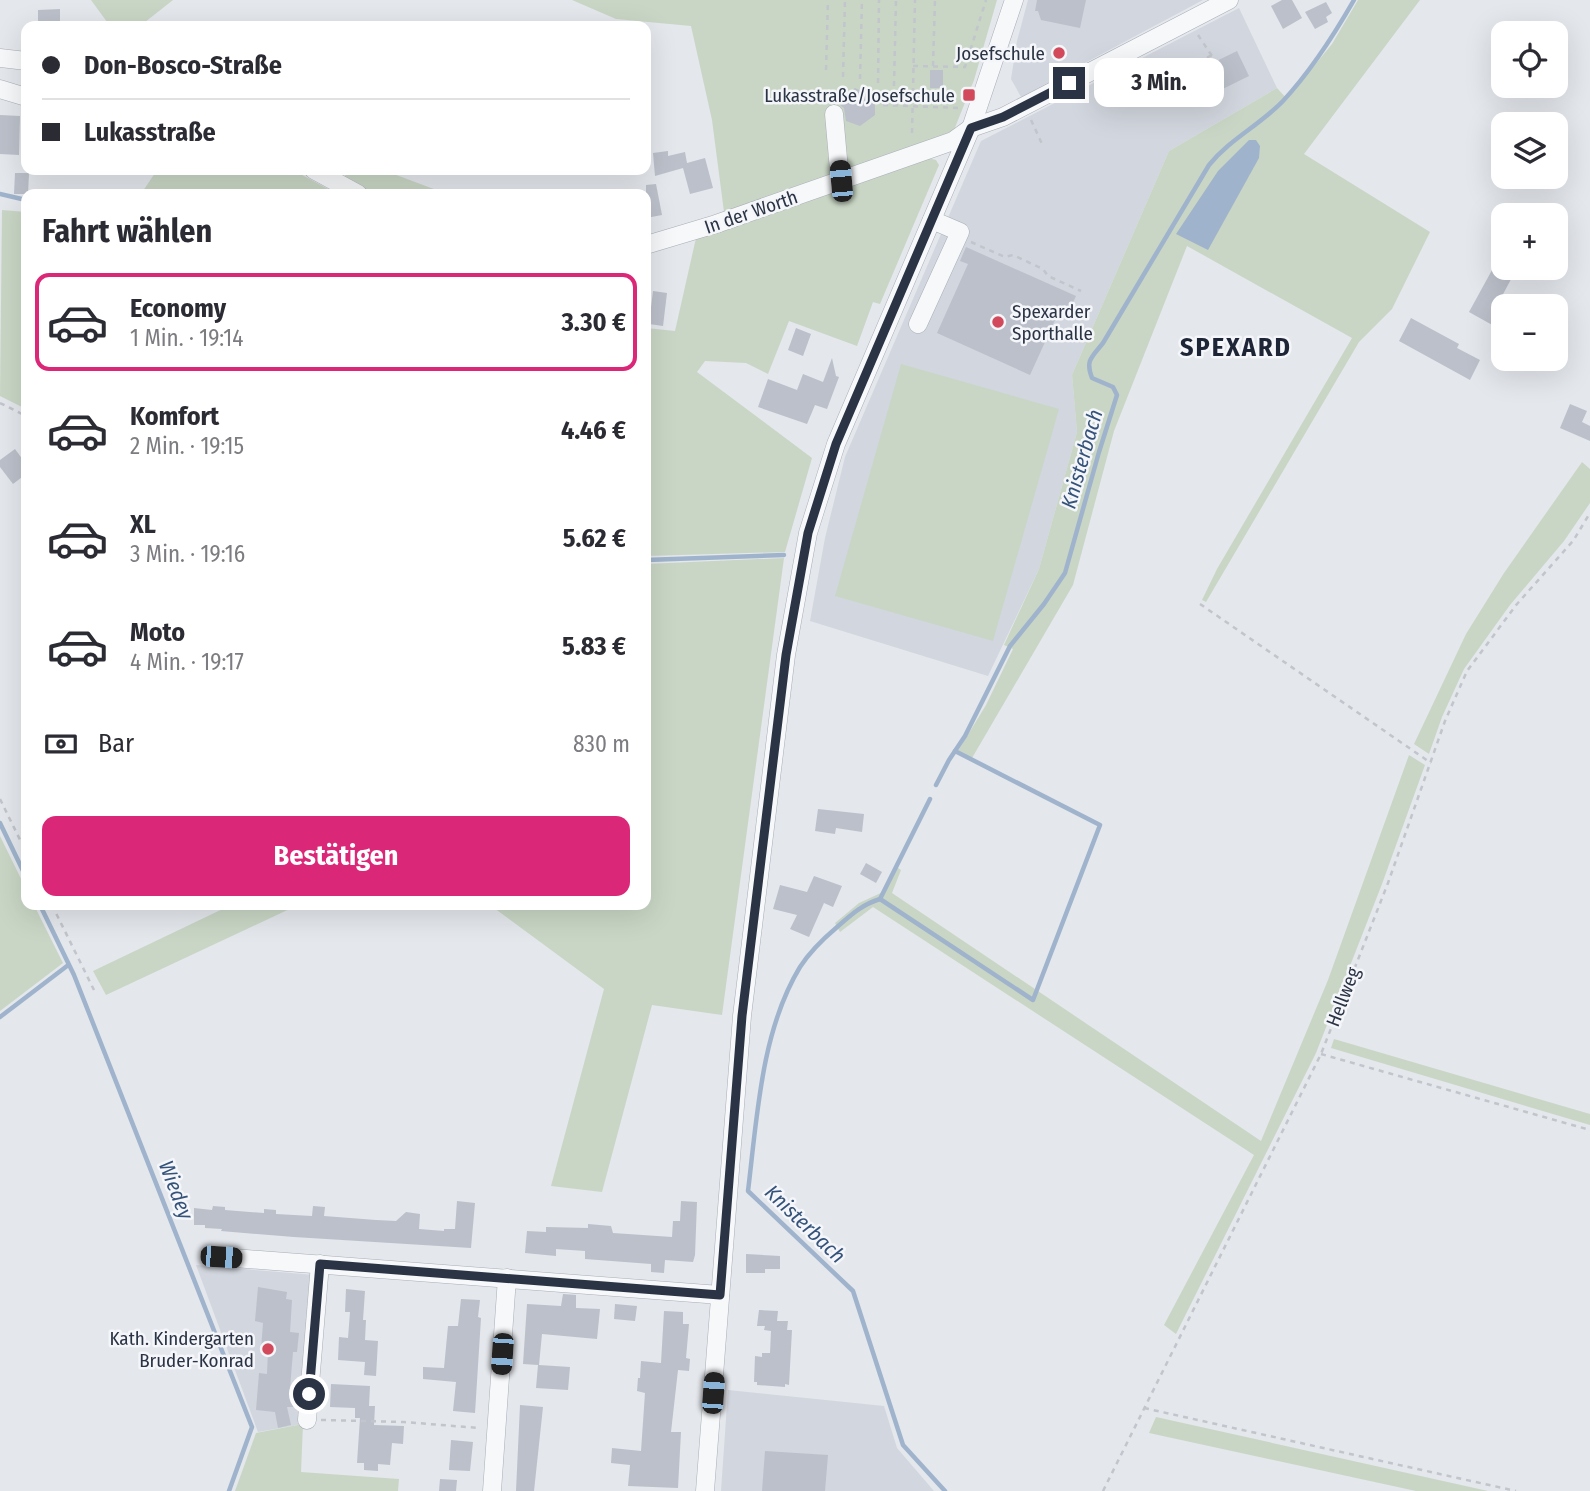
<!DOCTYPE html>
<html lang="de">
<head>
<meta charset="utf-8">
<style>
	:root { --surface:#fff; --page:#f7f7f7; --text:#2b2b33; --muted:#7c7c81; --line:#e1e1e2; --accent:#db2777 }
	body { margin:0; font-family:"Fira Sans Condensed",sans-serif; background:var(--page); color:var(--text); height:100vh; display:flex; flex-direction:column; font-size:26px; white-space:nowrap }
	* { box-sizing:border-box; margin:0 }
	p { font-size:23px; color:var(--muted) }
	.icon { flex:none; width:38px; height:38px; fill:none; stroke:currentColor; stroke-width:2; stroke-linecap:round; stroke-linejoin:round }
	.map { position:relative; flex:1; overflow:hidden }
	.panel { position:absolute; left:21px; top:189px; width:630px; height:721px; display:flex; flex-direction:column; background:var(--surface); border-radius:14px; box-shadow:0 7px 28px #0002 }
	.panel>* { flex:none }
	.hud { position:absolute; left:21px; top:21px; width:630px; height:154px; border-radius:14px; box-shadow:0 7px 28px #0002; display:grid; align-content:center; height:154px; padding:0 21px; background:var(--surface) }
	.tools { position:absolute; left:1491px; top:21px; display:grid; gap:14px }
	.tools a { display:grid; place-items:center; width:77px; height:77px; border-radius:14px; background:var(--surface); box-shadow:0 7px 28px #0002; font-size:35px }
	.end { position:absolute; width:32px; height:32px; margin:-16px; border:9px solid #2b3445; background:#fff; box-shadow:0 0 0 4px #fff }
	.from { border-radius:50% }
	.bubble { position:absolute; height:49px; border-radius:14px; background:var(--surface); box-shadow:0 7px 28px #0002; font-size:23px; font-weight:700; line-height:49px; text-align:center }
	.car { position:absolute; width:21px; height:42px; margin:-21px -10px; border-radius:9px; box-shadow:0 0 5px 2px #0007; background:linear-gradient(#222 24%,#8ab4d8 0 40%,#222 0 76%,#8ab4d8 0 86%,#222 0) }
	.hud b { display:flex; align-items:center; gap:24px; height:66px; font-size:26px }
	.hud b+b { border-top:2px solid var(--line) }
	.hud i { width:18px; height:18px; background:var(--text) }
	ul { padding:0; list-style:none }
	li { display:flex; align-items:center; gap:21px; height:98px; margin:0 14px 10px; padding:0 7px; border:4px solid transparent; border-radius:14px }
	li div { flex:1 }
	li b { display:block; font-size:26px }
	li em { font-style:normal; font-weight:700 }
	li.selected { border-color:var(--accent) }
	li>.icon { width:63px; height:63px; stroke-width:1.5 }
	h2 { padding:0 21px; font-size:32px; line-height:84px }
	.pay { display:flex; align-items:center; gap:18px; height:77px; padding:0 21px; font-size:26px }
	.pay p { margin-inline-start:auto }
	.primary-button { display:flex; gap:14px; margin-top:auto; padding:14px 21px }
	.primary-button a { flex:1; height:80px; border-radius:14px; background:var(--accent); color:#fff; font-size:28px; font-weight:700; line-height:80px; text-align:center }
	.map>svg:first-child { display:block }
	.built { fill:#d2d6de }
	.green { fill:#c9d6c5 }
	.water { fill:#9fb4cc }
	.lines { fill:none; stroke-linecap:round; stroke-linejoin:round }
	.stream { stroke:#9fb4cc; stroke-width:4.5 }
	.building { fill:#bbc0ca }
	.minor-casing { stroke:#a9aeb7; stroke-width:19 }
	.path { stroke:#c2c5cb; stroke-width:2.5; stroke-dasharray:5 5; stroke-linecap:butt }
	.minor { stroke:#f7f8fa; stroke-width:18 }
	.route { stroke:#2b3445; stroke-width:9 }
	.poi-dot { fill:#d1495b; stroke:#f4f6f9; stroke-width:2.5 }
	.labels { text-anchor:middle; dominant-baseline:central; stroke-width:5; stroke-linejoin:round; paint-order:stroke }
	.poi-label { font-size:19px; fill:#2b3445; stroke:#f4f6f9; text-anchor:end }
	.street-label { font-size:19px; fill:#2b3445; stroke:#f4f6f9 }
	.water-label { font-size:21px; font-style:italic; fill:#34527a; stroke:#f4f6f9 }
	.district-label { font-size:26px; font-weight:bold; letter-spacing:2px; fill:#1d2536; stroke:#f4f6f9 }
</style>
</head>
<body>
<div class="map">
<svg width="1590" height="1491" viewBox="0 0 1590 1491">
	<rect width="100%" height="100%" fill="#e4e7ec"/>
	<!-- built -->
	<g class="built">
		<polygon points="1028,0 1203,0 1021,97 1011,79 1017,41"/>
		<polygon points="1239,8 1277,88 1169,151 1072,375 1077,432 1039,569 988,676 810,621 825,538 845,457 981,141"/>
		<polygon points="196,1265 314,1275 303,1424 258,1432"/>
		<polygon points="728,1390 884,1406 897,1448 934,1491 721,1491"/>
	</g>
	<!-- green -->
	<g class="green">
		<polygon points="91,0 173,0 140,26 110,26"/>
		<polygon points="572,0 997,0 974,80 954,130 919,146 724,212 712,120 691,26 616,19"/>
		<polygon points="1358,0 1420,0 1304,154 1430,232 1392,309 1359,342 1206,602 1202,600 1217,569 1352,338 1187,246 1114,431 1073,585 972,758 958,751 986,705 1013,649 1004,645 1039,569 1077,432 1072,375 1169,151 1277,88 1287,99 1332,44"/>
		<polygon points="928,158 936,160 939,165 880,304 873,302 857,346 789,321 768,374 746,363 705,361 697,372 812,458 785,552 646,556 646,328 675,331 696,238"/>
		<polygon points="157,170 293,170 337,194 141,194"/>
		<polygon points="350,170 383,170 447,194 373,194 344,177"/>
		<polygon points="2,210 26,212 26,409 0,396"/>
		<polygon points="901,364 1059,409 993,641 835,596"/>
		<polygon points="1582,462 1590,469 1590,503 1564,541 1510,605 1464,669 1442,717 1429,754 1414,744 1466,634 1504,573"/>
		<polygon points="784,558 722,1015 652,1005 602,1192 551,1186 604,989 490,905 646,905 646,564"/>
		<polygon points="1409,755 1425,765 1382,884 1316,1053 1176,1334 1164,1325 1254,1155 873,907 840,932 835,923 859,903 883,892 895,866 901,870 892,893 1261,1141 1328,980"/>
		<polygon points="0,836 26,889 26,905 34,905 63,963 0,1011"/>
		<polygon points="231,905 298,905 106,995 93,971"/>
		<polygon points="1334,1039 1590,1114 1590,1125 1331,1048"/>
		<polygon points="1156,1417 1488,1491 1416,1491 1149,1433"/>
		<polygon points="303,1424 301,1472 399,1479 398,1491 235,1491 256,1433"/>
	</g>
	<!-- water -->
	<polygon class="water" points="1249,140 1256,140 1260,146 1259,158 1208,250 1176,234 1218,171"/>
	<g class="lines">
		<!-- stream -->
		<g class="stream">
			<polyline points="0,194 26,200"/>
			<polyline points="646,560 784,555"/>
			<path d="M936 785 949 760 965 736 1010 646 1044 604 1065 573 1099 452 1117 395 1113 387 1092 378C1085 360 1092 357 1103 343L1209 165C1230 139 1260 125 1283 101 1311 71 1334 35 1354 0"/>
			<path d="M930 799 880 899C861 905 851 915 836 928 823 939 809 953 800 967 761 1031 757 1118 748 1191L853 1291 903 1445 945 1491"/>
			<polyline points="0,823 26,877"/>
			<polyline points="880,899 1033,1000 1100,825 955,751"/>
			<polyline points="40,905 74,975 252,1427 229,1491"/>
			<polyline points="0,1017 67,966"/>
		</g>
	</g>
	<!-- building -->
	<g class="building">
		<polygon points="1037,0 1086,0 1080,28 1041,20 1038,11 1035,11"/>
		<polygon points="1282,0 1292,0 1302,18 1283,29 1271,6"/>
		<polygon points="1326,2 1332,13 1326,17 1328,22 1315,29 1305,12"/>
		<polygon points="60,9 60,26 38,26 38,10"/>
		<polygon points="1237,51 1249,76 1192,104 1185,90 1181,91 1176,81"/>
		<polygon points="1156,60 1165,79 1144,89 1134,70"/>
		<rect x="930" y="70" width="13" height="18"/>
		<polygon points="855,88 872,96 875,100 875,115 860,126 846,121 844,108 839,104 839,99"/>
		<polygon points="0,115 20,116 19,155 0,154"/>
		<polygon points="668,151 668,156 685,152 687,163 705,158 713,188 690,194 683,168 655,176 653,153"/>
		<polygon points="15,173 29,173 28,194 14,194"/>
		<polygon points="656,184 662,215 646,218 646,185"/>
		<polygon points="966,247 1076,296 1069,311 1061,307 1030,375 937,333 968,264 960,261"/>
		<polygon points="1503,250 1503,268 1517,268 1501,298 1503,299 1503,331 1469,312"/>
		<polygon points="653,291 667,293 663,326 649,324"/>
		<polygon points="1411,318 1459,344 1457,348 1480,360 1470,380 1399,341"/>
		<polygon points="796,328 811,334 803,356 788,350"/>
		<polygon points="832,358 836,376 839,377 827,409 815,405 807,424 758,407 768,379 797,390 803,374 823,382"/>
		<polygon points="1570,404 1587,411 1582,422 1590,426 1590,441 1560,428"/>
		<polygon points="15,449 26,464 26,474 13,484 0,467 0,460"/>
		<polygon points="818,809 864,814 862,832 836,828 835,834 815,831"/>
		<polygon points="866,863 882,872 876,883 860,874"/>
		<polygon points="814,876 842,886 833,907 824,903 809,937 790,929 797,915 773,909 780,885 807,892"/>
		<polygon points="457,1201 475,1203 471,1248 294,1237 221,1231 222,1229 205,1228 205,1225 194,1225 194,1208 212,1210 213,1206 225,1207 225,1210 264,1213 264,1209 276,1210 276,1214 312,1216 313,1206 325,1207 324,1216 376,1220 396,1221 406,1212 420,1214 419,1229 444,1231 444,1229 455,1229"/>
		<polygon points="681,1201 697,1202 695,1255 693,1262 665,1260 664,1273 651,1272 651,1264 585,1259 585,1251 556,1249 556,1256 525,1253 527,1231 546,1232 546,1227 588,1228 588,1224 611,1226 613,1233 672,1237 673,1221 680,1221"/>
		<polygon points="746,1254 780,1256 780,1269 765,1269 765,1273 746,1273"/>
		<polygon points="258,1287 287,1292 286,1299 292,1300 290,1332 299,1333 297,1352 293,1352 290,1388 294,1388 293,1407 287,1407 291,1425 278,1428 275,1412 256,1410 259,1373 267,1374 268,1350 261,1349 263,1323 255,1321"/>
		<polygon points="346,1289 365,1291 363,1320 366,1320 365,1340 378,1341 376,1376 364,1375 365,1362 338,1360 339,1337 348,1338 350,1312 345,1312"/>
		<polygon points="563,1294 576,1295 576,1308 600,1309 597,1339 542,1334 539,1365 570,1367 568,1390 536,1388 538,1365 523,1364 527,1304 561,1306"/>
		<polygon points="461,1299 480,1300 478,1317 481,1318 475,1413 453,1411 456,1382 423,1379 423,1367 444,1368 448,1326 458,1326"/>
		<polygon points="615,1304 637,1306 635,1321 614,1319"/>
		<polygon points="759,1310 778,1311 777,1321 788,1321 787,1330 792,1330 789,1385 785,1384 785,1387 757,1385 757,1382 754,1382 755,1356 762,1357 762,1353 770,1353 771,1331 764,1330 765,1326 757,1326"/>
		<polygon points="664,1311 683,1312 683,1324 689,1324 686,1358 690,1359 689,1371 678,1370 671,1432 681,1432 678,1488 628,1486 630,1465 611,1463 612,1448 641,1451 645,1393 637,1391 638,1378 640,1378 641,1361 661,1363"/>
		<polygon points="331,1384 370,1386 369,1406 375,1406 374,1425 404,1426 403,1444 392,1443 390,1465 378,1464 378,1471 364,1470 364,1463 357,1463 360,1418 355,1418 355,1408 330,1407"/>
		<polygon points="520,1405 543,1407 534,1491 516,1491"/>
		<polygon points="451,1440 473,1442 470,1471 449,1470"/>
		<polygon points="765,1451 828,1455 825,1491 762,1491"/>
		<polygon points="440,1479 457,1480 456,1491 439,1491"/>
	</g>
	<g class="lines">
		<defs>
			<g id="minor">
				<polyline points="0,58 26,61"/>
				<polyline points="0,89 26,97"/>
				<polyline points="834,114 840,181"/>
				<polyline points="314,170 358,194"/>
				<polyline points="646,245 716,224 953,141 971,128 1003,117 1229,0"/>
				<polyline points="918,324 960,232 932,220"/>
				<polyline points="221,1257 720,1295"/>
				<polyline points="307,1420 320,1264"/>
				<polyline points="492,1491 507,1278"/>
				<polyline points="705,1491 742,1016 786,655 808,533 836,444 971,128 1014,0"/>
			</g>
		</defs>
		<!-- minor casing -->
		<use href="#minor" class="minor-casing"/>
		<!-- path -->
		<g class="path">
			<polyline points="1198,35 1216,62"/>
			<polyline points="913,66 965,67 986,0"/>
			<polyline points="933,66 935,0"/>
			<polyline points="826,70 828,0"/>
			<polyline points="843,77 845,0"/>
			<polyline points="860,79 862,0"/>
			<polyline points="878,83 879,0"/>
			<polyline points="894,86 896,0"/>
			<polyline points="1176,104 1170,76 1212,55"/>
			<polyline points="883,105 959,108"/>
			<polyline points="1031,120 1043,146"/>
			<polyline points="912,133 915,0"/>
			<polyline points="971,242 1005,257 1013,255 1043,269 1048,276 1081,291"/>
			<polyline points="0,403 26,416"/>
			<polyline points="1200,604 1431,763"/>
			<polyline points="0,799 26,852"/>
			<polyline points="52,905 94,990"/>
			<polyline points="1321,1054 1590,1130"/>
			<polyline points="1144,1408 1516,1491"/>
			<polyline points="321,1420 404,1422 479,1428"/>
			<polyline points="1103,1491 1321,1054 1388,883 1445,721 1467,671 1517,604 1573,541 1590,513"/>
		</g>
		<!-- minor -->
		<use href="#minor" class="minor"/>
	</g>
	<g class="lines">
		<!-- route -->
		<polyline class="route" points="309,1394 320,1264 720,1295 742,1016 786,655 808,533 836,444 971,128 1003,117 1069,83"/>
	</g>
	<!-- markers -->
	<g class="poi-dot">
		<circle cx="1059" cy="53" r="7"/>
		<rect x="962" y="88" width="14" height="14" rx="3.5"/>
		<circle cx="998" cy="322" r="7"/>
		<circle cx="268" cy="1349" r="7"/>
	</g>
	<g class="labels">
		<!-- poi labels -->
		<g class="poi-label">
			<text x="1045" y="53">Josefschule</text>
			<text x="955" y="95">Lukasstraße/Josefschule</text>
			<text x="1012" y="311" text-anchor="start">Spexarder<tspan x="1012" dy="22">Sporthalle</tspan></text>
			<text x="254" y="1338">Kath. Kindergarten<tspan x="254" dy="22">Bruder-Konrad</tspan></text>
		</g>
		<!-- street labels -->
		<g class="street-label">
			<text transform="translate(751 212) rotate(-19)">In der Worth</text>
			<text transform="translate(1343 997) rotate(-69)">Hellweg</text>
		</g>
		<!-- water labels -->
		<g class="water-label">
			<text transform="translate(1082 459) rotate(-74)">Knisterbach</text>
			<text transform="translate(176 1190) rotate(69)">Wiedey</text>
			<text transform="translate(805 1224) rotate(44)">Knisterbach</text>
		</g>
		<!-- district labels -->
		<g class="district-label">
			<text x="1236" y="347">SPEXARD</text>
		</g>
	</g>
</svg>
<div class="tools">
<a><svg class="icon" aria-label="locate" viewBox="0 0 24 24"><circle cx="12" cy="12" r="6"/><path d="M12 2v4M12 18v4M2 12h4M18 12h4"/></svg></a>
<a><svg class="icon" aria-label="layers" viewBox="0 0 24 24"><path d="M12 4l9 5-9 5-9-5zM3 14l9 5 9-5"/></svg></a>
<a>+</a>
<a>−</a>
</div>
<i class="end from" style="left:309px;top:1394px"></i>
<i class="end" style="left:1069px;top:83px"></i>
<div class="bubble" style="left:1094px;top:58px;width:130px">3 Min.</div>
<i class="car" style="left:841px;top:181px;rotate:355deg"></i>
<i class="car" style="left:221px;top:1257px;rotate:94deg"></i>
<i class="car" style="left:502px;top:1354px;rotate:184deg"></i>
<i class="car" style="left:713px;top:1393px;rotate:4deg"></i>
<div class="hud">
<b><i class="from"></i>Don-Bosco-Straße</b>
<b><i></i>Lukasstraße</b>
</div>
<section class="panel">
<h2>Fahrt wählen</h2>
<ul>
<li class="selected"><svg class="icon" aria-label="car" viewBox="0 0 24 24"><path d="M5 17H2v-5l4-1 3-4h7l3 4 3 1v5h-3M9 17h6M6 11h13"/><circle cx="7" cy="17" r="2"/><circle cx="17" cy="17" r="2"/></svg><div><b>Economy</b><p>1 Min. · 19:14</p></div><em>3.30 €</em></li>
<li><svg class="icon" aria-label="car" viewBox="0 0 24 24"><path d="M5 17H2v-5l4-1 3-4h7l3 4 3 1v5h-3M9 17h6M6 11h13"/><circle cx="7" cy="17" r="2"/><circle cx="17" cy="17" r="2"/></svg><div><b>Komfort</b><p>2 Min. · 19:15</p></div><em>4.46 €</em></li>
<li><svg class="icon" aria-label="car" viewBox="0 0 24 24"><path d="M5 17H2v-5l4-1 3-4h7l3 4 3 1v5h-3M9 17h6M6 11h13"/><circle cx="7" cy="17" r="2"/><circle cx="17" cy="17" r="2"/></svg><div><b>XL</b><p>3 Min. · 19:16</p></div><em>5.62 €</em></li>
<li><svg class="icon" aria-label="car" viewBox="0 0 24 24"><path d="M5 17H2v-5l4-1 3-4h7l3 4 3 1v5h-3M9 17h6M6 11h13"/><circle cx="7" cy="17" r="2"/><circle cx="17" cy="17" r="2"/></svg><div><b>Moto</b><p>4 Min. · 19:17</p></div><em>5.83 €</em></li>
</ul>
<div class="pay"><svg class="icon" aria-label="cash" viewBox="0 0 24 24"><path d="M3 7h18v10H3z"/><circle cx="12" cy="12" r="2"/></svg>Bar<p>830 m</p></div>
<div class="primary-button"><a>Bestätigen</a></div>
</section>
</div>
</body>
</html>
